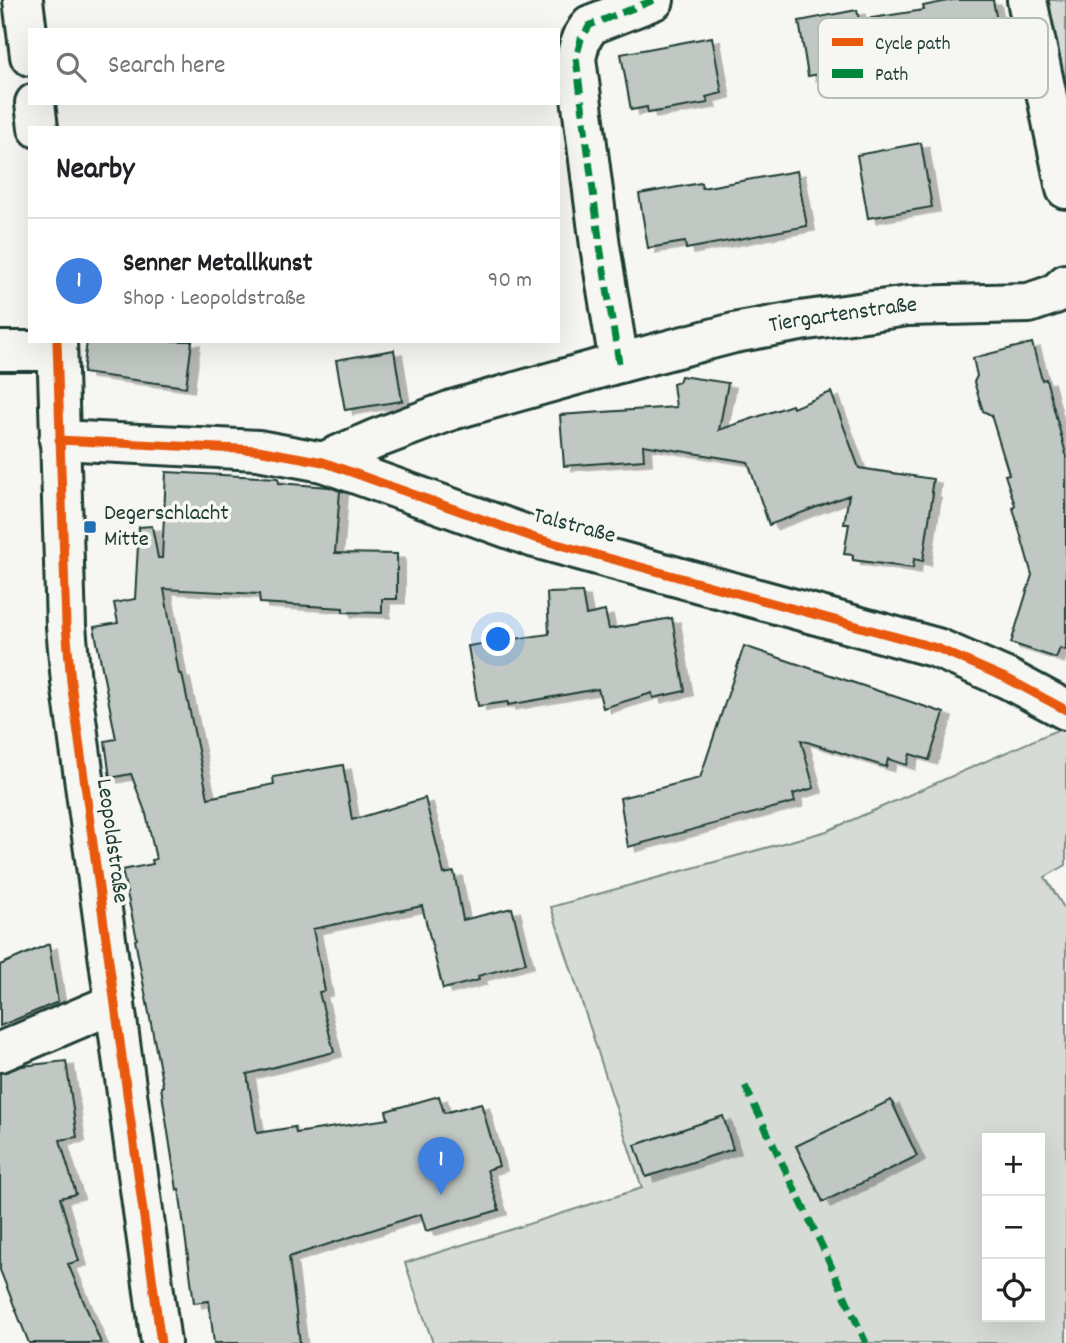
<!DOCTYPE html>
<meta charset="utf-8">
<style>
:root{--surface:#fff;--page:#f6f6f6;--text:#202124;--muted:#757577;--line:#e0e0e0;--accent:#ea580c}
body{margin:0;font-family:Dekko,sans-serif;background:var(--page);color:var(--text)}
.controls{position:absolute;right:21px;bottom:21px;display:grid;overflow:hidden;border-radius:0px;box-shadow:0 7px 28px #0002}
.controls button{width:63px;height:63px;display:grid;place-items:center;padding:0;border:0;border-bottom:2px solid var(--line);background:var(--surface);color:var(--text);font:35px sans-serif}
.you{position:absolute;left:499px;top:640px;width:24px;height:24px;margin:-18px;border:5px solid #fff;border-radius:50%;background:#1a73e8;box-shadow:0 0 0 10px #1a73e833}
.badge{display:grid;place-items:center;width:46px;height:46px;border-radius:50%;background:var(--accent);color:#fff;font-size:23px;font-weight:700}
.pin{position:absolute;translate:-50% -58px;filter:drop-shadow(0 2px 4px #0008)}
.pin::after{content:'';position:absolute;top:37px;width:24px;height:21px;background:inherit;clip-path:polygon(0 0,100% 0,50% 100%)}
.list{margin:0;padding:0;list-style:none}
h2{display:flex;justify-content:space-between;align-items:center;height:91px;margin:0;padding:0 28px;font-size:30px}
h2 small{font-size:23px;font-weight:400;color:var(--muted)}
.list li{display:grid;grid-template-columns:46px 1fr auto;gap:21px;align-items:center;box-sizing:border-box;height:126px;padding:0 28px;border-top:2px solid var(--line)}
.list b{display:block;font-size:26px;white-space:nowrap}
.list p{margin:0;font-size:23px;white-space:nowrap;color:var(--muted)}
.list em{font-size:23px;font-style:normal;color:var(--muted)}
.icon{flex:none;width:38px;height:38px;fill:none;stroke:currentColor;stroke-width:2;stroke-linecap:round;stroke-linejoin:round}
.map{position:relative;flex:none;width:1066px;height:1343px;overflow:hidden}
.search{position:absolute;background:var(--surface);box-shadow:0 7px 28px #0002;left:28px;top:28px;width:532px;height:77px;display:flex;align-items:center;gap:18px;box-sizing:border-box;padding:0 24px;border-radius:0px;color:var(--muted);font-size:26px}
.panel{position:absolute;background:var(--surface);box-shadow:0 7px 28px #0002;left:28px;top:126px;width:532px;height:217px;border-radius:0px}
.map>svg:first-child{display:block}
.green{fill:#d6dbd6;stroke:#7a8c85;stroke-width:2;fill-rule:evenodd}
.building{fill:#c1c8c3;stroke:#1f3d34;stroke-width:2;filter:url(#shadow)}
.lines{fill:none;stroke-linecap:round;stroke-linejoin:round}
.minor-casing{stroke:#1f3d34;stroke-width:44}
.tertiary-casing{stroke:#1f3d34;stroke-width:44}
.minor{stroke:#f6f6f2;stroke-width:38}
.tertiary{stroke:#f6f6f2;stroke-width:38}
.quiet{stroke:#00873e;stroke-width:7;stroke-dasharray:14 7;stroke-linecap:butt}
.cycleway-casing{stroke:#f6f6f2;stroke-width:13}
.cycleway{stroke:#e8590c;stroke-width:9}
.poi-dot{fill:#1f6fb2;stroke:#f6f6f2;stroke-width:2.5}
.labels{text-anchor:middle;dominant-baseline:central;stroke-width:7;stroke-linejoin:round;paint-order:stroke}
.street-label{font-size:23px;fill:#1f3d34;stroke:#f6f6f2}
.poi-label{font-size:23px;fill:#1f3d34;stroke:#f6f6f2;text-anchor:start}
.key{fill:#f6f6f2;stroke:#b6beb9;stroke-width:2}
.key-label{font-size:19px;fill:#1f3d34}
</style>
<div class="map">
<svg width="1066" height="1343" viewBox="0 0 1066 1343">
<defs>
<filter id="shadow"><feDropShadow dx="8" dy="4.5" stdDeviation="0" flood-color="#0004"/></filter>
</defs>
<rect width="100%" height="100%" fill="#f6f6f2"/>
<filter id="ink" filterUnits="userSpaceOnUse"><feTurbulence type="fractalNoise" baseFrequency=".0143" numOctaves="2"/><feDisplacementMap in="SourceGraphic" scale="14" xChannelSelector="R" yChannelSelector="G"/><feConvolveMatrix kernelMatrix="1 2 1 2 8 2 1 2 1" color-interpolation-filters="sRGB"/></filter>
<g filter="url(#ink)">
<path class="green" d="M1045 0H1066V126Z
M1066 726V865L1045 877 1066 911V1343H433L405 1263 642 1188 551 907 827 831ZM987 1138H1040V1317H987Z"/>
<path class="building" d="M953 0H993L1003 54 934 67 931 46 866 59 867 65 808 76 799 21 857 10 859 20 924 10 923 6Z
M712 37 722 93 706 97 708 103 648 113 647 107 631 110 621 54Z
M921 143 932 207 868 218 857 155Z
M797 171 807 226 686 249 685 242 648 248 639 194 701 183 702 188Z
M87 341H192L186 387 83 373Z
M1032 343 1042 380 1046 379 1066 454V650L1060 648 1056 658 1011 643 1032 575 1013 508 1015 505 1005 475 1009 474 991 415 983 411 974 382 977 376 973 358Z
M394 350 402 401 345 410 336 360Z
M681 376 728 383 719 430 792 405 793 408 831 392 859 468 933 479 931 492 933 493 923 561 914 559 913 568 853 560V555L844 554 849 524H844L849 495 769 525 748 462 643 445 644 460 564 466 560 415 676 407 673 384 679 382Z
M166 472 278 478 279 483 329 487 340 491 335 553 397 554V599H382V613L343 612V608L260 603 259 594 164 589 179 674H182L208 798 274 784 273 777 343 765 352 820 425 798 444 874 454 872 463 920 512 908 526 963 478 976 479 980 443 989 422 906 313 929 325 991 319 992 334 1052 247 1074 257 1133 295 1127 296 1133 388 1119 386 1111 439 1096 444 1113 481 1103 499 1166 487 1170 499 1210 426 1231 421 1214 289 1257 300 1343H214L209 1301 194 1303 179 1189 177 1190 161 1087 163 1086 135 940 137 939 122 870 153 864 152 860 156 859 146 814 131 774 110 778 105 741 116 739 94 627 118 623 114 603 135 599 139 527 152 526 158 558H162Z
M582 592 586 615 605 611 609 629 672 618 685 691 653 698 652 693 603 708 598 689 508 705V702L478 706 468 646 549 634 547 593Z
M744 646 944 713 929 760 910 754 907 765 888 759 886 767 801 740 814 788 793 794 795 802 628 847 620 798 700 778Z
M49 944 58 1002 0 1026V965Z
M66 1061 77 1137 60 1140 76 1194 60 1198 79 1261 68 1264 101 1343H29L0 1270V1073L22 1066Z
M891 1100 917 1156 823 1202 796 1146Z
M723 1116 733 1149 646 1177 635 1145Z"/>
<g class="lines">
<g class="minor-casing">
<g id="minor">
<path d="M1027 0 1066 189"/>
<path d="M619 363 600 246 576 58 581 39 590 25 654 0"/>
<path d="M59 440 258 450 323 462 535 538 937 648 1008 679 1066 710"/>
<path id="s1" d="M323 462 378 438 452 410 619 363 734 333 800 321 908 306 1029 303 1055 294 1066 284"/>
<path d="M0 1052 115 1003"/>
</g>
</g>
<g class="tertiary-casing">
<path id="tertiary" d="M23 0 30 56
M35 103 38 128
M57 341 66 626 71 682 161 1343
M0 351H57"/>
</g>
<use href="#minor" class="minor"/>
<use href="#tertiary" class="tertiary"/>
<path class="quiet" d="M619 363 600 246 576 58 581 39 590 25 654 0
M745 1086 823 1248 866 1343"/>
<g class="cycleway-casing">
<path id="cycleway" d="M57 341 66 626 71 682 161 1343
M59 440 258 450 323 462 535 538 937 648 1008 679 1066 710"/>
</g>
<use href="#cycleway" class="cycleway"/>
</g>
</g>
<rect class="poi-dot" x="83" y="520" width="14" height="14" rx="3.5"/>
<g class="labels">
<g class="street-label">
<text stroke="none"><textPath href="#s1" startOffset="542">Tiergartenstraße</textPath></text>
<text transform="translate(574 527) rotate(15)">Talstraße</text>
<text transform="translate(111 841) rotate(82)">Leopoldstraße</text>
</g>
<g class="poi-label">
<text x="104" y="514">Degerschlacht<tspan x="104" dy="26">Mitte</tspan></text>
</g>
</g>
<rect x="818" y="18" width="230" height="80" rx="10" class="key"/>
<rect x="832" y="38" width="31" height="8" fill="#e8590c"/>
<rect x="832" y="69" width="31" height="9" fill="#00873e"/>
<g class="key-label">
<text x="875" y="49">Cycle path</text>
<text x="875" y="80">Path</text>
</g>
</svg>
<div class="controls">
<button>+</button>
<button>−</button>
<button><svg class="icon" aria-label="locate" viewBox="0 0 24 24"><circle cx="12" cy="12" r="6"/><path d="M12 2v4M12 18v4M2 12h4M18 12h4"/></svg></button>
</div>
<div class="you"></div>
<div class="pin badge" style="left:441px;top:1195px;background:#3f7fe0">1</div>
<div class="search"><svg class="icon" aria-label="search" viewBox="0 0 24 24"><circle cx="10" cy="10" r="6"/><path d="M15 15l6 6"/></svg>Search here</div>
<section class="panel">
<h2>Nearby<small></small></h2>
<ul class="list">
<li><span class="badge" style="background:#3f7fe0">1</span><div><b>Senner Metallkunst</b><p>Shop · Leopoldstraße</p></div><em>90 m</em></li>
</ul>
</section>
</div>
